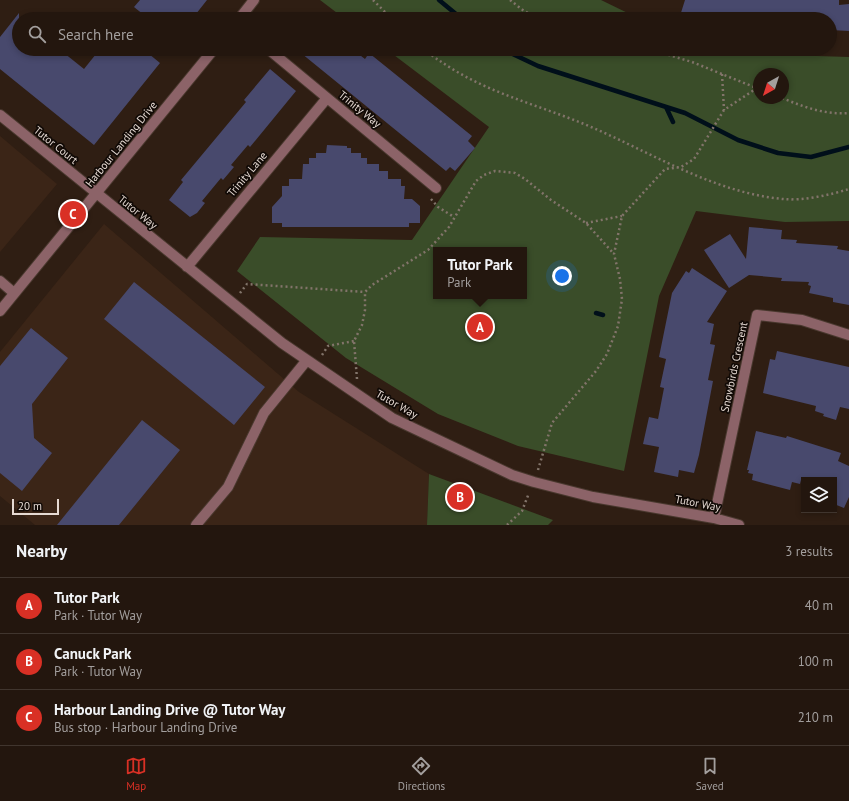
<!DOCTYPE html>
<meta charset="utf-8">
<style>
:root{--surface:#23160e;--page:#2f231c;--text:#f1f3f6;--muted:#a39f9e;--line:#40352e;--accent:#d93025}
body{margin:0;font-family:"PT Sans",sans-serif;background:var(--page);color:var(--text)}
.controls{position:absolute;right:12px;bottom:12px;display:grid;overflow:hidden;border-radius:0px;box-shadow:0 2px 6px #0003}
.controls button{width:36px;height:36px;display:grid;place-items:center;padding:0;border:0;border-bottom:1px solid var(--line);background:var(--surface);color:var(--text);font:20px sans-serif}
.compass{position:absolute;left:753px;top:68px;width:36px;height:36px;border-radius:50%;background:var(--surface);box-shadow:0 2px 6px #0003;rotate:219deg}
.scale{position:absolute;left:12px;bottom:10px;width:47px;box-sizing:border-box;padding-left:4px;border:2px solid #e6dad3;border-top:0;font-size:11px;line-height:14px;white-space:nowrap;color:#e6dad3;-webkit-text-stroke:3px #110a06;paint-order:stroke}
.you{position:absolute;left:562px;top:276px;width:14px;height:14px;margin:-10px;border:3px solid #fff;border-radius:50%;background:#1a73e8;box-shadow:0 0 0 6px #1a73e833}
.badge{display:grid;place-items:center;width:26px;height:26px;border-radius:50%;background:var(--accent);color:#fff;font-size:13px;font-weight:700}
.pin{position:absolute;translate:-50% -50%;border:2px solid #fff;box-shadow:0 1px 4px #0006}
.popup{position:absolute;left:433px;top:247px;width:94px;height:52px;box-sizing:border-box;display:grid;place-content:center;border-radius:0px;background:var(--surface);filter:drop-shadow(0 1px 3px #0005);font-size:13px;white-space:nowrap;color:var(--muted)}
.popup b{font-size:15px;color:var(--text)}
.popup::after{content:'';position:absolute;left:50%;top:100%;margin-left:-8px;border:8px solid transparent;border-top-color:var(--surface)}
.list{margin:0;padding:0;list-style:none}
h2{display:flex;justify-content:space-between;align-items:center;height:52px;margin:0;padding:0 16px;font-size:17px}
h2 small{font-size:13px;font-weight:400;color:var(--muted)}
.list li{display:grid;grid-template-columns:26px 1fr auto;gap:12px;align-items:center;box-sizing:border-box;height:56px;padding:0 16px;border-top:1px solid var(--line)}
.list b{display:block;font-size:15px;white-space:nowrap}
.list p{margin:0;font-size:13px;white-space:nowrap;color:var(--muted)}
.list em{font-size:13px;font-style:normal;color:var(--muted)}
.icon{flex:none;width:22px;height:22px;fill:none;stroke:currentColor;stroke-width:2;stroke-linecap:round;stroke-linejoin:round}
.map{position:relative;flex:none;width:849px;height:525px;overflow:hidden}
.search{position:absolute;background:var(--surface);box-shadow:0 2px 6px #0003;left:12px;right:12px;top:12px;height:44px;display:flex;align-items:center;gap:10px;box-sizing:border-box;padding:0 14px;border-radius:22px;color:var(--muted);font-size:15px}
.sheet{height:220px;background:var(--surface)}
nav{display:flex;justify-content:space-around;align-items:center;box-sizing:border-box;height:56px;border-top:1px solid var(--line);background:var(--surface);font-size:11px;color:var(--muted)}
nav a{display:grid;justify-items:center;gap:2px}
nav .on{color:var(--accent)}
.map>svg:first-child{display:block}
.built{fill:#3b2517}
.green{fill:#3a4d29;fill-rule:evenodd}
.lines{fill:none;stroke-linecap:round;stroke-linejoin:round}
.stream{stroke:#000f1a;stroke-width:4.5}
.building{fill:#48496d}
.minor-casing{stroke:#49382e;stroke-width:12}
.path{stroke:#82746a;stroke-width:2.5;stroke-dasharray:2 3;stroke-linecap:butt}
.minor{stroke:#8c6368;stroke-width:10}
.labels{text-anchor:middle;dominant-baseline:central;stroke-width:3.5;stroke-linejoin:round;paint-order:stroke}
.street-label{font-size:11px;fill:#e6dad3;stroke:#110a06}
</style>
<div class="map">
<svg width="849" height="525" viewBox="0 0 849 525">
<rect width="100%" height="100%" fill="#2f1e13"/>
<path class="built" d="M0 136 57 184 0 252Z
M104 224 299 392 429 474 427 525H35L0 496V352Z"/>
<path class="green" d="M320 0H601L640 19H345Z
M386 49H741L758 54 849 57V221L785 222 696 211 659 296 624 471 518 446 438 414 346 358 237 271 260 237 412 240 489 127ZM759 74H783V98H759ZM436 250H524V296H436Z
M429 474 553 520 548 525H427Z"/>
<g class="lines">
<path class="stream" d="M439 0 462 19
M502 49 538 66 685 113 738 140 778 153 811 157 849 147
M666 107 673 122
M596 313 603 315"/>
</g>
<path class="building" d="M140 0H207L192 19H149L134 7Z
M685 0H839V5L849 4V31L830 30V19H679Z
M19 13V49H59L84 69 100 49H143L160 63 94 145 0 69V37Z
M296 49H352L365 59 369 53 472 136 468 141 475 148 455 171 450 167 446 171Z
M270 69 296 91 250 147 248 145 231 165 234 167 223 180 221 178 202 201 205 203 197 213 190 217 169 200 183 182 181 180 246 102 244 100Z
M327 145 347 146V148H351V153H361V158H367V164H379V171H388V179H401V186H405L404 199H412L420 206V223H409V227H282V223H272V207L282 196V186H289V179H302L303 164H309V158H316V153H326Z
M749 227 782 230 781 239 797 240 796 243 838 246 837 249 849 251V305L833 302V298L809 293 811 286 808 285 809 282 781 281 782 278 749 275 729 288 704 250 730 234 746 259Z
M692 268 727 291 707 322 714 324 710 344 715 345 708 380 713 381 699 455 694 473 679 470 678 477 654 472 659 447 643 444 649 417 658 419 664 388 660 387 666 359 659 357 672 293 686 271 689 273Z
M134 282 265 387 234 425 104 319Z
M31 328 68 358 32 404 34 438 52 453 22 491 0 473V366Z
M777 351 849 367V409L840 407 836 420 823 416 824 414 815 411 816 406 763 393 770 359 775 360Z
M142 420 180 450 119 525H57Z
M756 431 786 438 787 436 841 453 838 461 849 466V497L844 508 834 504V480H801L800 484 792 482 790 490 752 480 753 474 748 473 749 470H747Z"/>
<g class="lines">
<g class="minor-casing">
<path id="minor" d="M239 19 254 0
M268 49 436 188
M0 115 282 343 392 418 512 475 534 482 593 497 714 518 739 525
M187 267 327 98
M0 281 14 293
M0 311 214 49
M714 518 757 315 802 320 849 335
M196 525 228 487 264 413 307 360"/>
</g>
<path class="path" d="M373 0 392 19
M510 0 524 11 541 19
M424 49C433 57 443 63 454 70 497 96 545 107 591 127 652 153 715 193 783 199 803 201 830 195 849 189
M649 49 692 62 759 89
M722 74 724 110
M782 98C804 107 825 115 849 113
M431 199 438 207 454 217
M586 223 622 216
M240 293 247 284 365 292
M322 355 328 346 354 341
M357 379 354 341 362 325 365 310V292L372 285 428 250 449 227 476 181 484 175 495 171 515 173 525 179 551 200 586 223 614 254
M538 470 552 423 596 371 607 354 618 326 622 299 620 279 614 254 622 216 665 169 681 167 694 159 724 110 757 88
M507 525 522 511 529 493"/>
<use href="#minor" class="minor"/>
</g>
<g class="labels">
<g class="street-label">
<text transform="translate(360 109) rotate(39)">Trinity Way</text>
<text transform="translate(121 144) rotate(-51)">Harbour Landing Drive</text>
<text transform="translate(56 145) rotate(39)">Tutor Court</text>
<text transform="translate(247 174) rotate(-50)">Trinity Lane</text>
<text transform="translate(138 212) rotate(39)">Tutor Way</text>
<text transform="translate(734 367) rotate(-78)">Snowbirds Crescent</text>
<text transform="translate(397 404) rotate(30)">Tutor Way</text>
<text transform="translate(698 503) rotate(11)">Tutor Way</text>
</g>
</g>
</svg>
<div class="controls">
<button><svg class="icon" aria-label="layers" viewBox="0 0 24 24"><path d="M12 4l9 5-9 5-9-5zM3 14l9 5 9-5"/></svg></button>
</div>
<svg class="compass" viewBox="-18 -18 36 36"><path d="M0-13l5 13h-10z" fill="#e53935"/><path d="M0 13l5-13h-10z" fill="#a39f9e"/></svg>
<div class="scale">20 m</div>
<div class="you"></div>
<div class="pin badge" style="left:480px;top:327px">A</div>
<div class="popup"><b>Tutor Park</b>Park</div>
<div class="pin badge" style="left:460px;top:497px">B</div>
<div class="pin badge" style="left:73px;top:214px">C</div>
<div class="search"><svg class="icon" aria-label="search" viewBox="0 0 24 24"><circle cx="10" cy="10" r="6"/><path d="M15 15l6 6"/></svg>Search here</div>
</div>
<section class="sheet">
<h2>Nearby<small>3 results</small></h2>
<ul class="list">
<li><span class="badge">A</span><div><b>Tutor Park</b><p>Park · Tutor Way</p></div><em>40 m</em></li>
<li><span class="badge">B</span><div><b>Canuck Park</b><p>Park · Tutor Way</p></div><em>100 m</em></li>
<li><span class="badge">C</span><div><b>Harbour Landing Drive @ Tutor Way</b><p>Bus stop · Harbour Landing Drive</p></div><em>210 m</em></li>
</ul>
</section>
<nav>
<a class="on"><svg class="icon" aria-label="map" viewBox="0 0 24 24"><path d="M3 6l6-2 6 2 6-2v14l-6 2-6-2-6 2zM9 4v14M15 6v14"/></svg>Map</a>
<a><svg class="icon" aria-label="directions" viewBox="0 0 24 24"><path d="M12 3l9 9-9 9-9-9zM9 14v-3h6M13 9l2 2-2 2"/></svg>Directions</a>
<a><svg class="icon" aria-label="saved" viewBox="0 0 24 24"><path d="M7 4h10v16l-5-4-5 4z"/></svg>Saved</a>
</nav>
